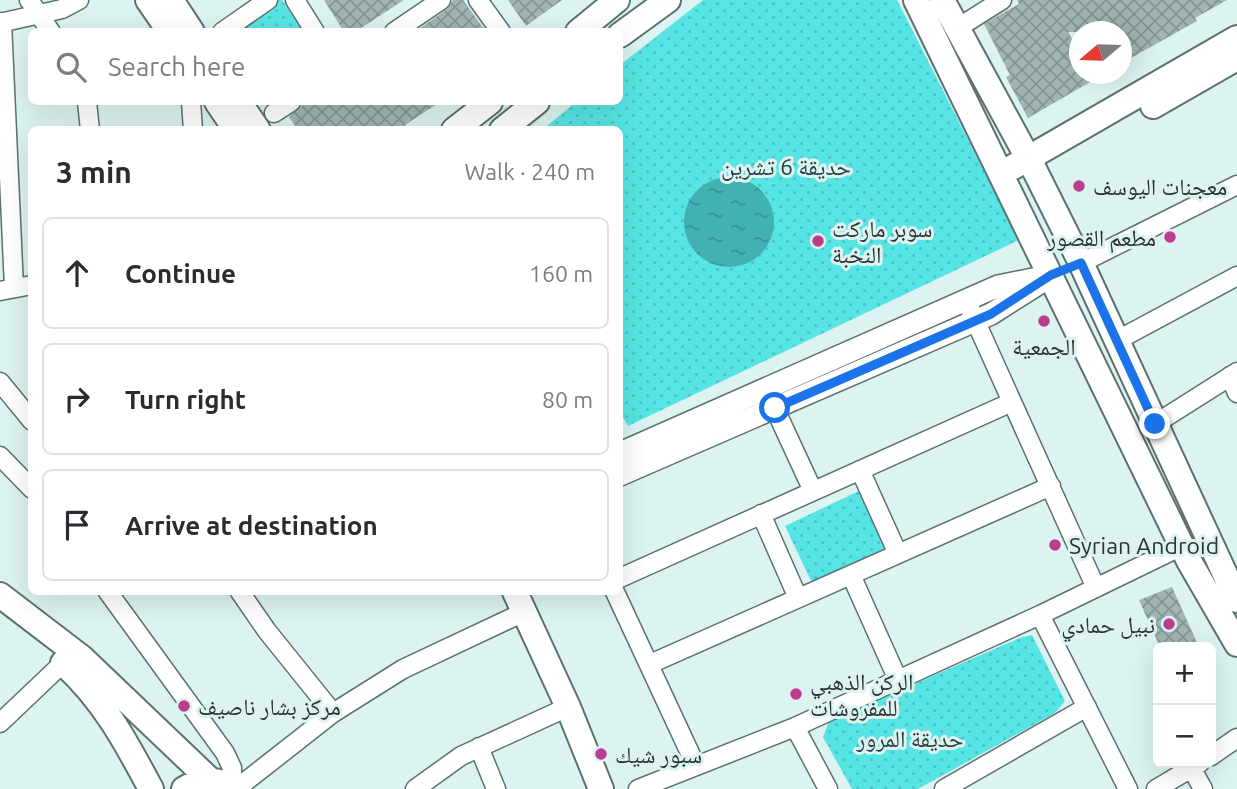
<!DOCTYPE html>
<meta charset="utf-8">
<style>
:root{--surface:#fff;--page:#f7f7f7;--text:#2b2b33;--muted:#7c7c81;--line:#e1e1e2}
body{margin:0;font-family:Ubuntu,"Noto Naskh Arabic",sans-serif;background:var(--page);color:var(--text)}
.controls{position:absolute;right:21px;bottom:21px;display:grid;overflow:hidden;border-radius:10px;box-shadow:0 7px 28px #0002}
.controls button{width:63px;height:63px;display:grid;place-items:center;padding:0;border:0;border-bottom:2px solid var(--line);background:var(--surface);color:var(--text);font:35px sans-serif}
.compass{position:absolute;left:1069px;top:21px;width:63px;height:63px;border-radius:50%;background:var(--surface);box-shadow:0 7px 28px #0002;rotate:251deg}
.stop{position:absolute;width:21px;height:21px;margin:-16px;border:5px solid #1a73e8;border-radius:50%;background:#fff}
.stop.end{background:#1a73e8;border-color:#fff;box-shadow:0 2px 7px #0008}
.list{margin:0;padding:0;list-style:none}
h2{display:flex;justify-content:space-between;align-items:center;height:91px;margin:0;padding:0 28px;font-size:30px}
h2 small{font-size:23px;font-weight:400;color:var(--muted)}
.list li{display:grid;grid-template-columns:46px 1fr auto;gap:21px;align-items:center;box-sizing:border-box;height:112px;margin:0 14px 14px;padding:0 14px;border:2px solid var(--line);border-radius:10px}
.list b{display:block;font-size:26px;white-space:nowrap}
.list em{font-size:23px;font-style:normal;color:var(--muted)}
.icon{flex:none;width:38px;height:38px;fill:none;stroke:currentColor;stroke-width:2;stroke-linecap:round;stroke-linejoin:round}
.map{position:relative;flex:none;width:1237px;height:789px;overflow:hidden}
.search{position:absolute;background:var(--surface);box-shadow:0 7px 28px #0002;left:28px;top:28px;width:595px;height:77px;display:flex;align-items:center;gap:18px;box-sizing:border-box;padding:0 24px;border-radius:10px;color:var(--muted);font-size:26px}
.panel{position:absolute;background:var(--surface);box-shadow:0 7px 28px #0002;left:28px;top:126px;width:595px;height:469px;border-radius:10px}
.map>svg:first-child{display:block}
.green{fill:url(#green-dots)}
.water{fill:url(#water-ripples)}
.building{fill:url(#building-cross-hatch)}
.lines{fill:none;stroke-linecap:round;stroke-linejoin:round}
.minor-casing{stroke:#5c7170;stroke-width:21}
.tertiary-casing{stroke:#5c7170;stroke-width:24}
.secondary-casing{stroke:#5c7170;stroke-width:28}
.minor{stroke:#fff;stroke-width:18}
.tertiary{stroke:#fff;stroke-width:21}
.secondary{stroke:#fff;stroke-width:24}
.route{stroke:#1a73e8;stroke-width:9}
.poi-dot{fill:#ba3e8f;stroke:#dcf3f2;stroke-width:2.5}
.labels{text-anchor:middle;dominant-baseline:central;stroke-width:6;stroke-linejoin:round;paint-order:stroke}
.park-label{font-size:23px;fill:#263f3f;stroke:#dcf3f2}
.poi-label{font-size:23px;fill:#2b3333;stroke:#dcf3f2;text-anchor:start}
</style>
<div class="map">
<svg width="1237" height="789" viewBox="0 0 1237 789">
<defs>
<pattern id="green-dots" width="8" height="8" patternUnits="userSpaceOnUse" patternTransform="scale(1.75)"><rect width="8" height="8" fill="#56e5e4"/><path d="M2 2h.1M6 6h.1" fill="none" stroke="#4bc5c4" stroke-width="1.8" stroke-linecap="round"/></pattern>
<pattern id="water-ripples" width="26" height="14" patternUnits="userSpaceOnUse" patternTransform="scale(1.75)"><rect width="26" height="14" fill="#41b2b1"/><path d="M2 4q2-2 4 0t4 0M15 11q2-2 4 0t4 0" fill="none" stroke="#379191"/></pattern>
<pattern id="building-cross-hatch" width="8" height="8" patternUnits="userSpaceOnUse" patternTransform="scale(1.75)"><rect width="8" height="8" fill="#a0b6b5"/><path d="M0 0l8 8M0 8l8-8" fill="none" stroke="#839594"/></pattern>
</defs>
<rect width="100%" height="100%" fill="#dcf3f2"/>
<path class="green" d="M278 0H282L304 31 233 32Z
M703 0H897L1019 240 628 426 620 412V130H542L576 102H620V65Z
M859 491 888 552 814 587 785 526Z
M1032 635 1065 701 1055 713 918 789H852L823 737 829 721 1022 637Z"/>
<path class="water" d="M684 222a45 45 0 1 1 90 0a45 45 0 1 1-90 0Z"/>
<path class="building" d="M324 0H404L355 32H344Z
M463 0 486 32H415L447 9 453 0Z
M508 0H562L526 26Z
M1017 0H1227L1195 18 1197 21 1122 63V32H1068L1080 52V74H1104L1028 118 1006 77 1010 75 984 24 1019 4Z
M306 102H440L405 125 408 130H298L289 117Z
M1172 587 1199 647H1160L1139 600Z"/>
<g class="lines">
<g class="minor-casing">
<path id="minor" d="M29 0 51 32
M295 0 315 32
M478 0 501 32
M2 22 14 288
M0 23 62 9 79 0
M956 29 1002 0
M222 32 268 0
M394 32 441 0
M87 102 90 130
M191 102 193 130
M274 113 291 102
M1081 263 1237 185
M0 291 32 285
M966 300 1096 588
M1116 341 1237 276
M1230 376 1237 393
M0 382 32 421
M769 396 813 491
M1155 424 1237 372
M0 456 32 489
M860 470 898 554
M761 514 798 598
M851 575 898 680
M620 578 1012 402
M108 592 225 753 232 768V786
M240 592 267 631 333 713
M615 592 696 766
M1040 615 1128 789
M650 664 1051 486
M0 723 63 663
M795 727 828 789
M479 747 496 789
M1211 756 1237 738
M1192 769 1203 789
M236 789 333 713 403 669 524 612
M415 789 461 756 568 707
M638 789 795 727 1040 615 1182 546
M944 789 1087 707
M1156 789 1200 763"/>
</g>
<g class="tertiary-casing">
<path id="tertiary" d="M620 453 998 286 1038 278
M620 475 991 314 1051 276"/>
</g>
<g class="secondary-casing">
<path id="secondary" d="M148 0 170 32
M171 0 192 32
M916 0 1189 561 1237 644
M942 0 1035 171 1081 263 1237 600
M578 32 617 0
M620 35 668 0
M217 102 236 130
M239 102 258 130
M1153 106 1237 58
M454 130 490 102
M502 130 537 102
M1013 167 1237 38
M515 592 568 707 601 789
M0 595 81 657 210 780
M63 663C103 699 126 742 151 789
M184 789C201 778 219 778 236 789"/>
</g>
<use href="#minor" class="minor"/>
<use href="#tertiary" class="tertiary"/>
<use href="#secondary" class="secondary"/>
</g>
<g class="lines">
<path class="route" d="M775 408 991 314 1051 275 1081 263 1155 424"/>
</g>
<g class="poi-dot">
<circle cx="1079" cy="186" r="7"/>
<circle cx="1170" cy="237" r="7"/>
<circle cx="818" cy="241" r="7"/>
<circle cx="1044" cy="321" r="7"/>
<circle cx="1055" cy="545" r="7"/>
<circle cx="1169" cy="624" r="7"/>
<circle cx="796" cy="694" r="7"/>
<circle cx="184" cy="706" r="7"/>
<circle cx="601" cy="754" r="7"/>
</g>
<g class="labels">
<g class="park-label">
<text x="786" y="166">حديقة 6 تشرين</text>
<text x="910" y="738">حديقة المرور</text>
</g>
<g class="poi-label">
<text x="1093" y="186">معجنات اليوسف</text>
<text x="832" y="228">سوبر ماركت<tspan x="832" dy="26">النخبة</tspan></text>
<text x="1156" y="237" text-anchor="end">مطعم القصور</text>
<text x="1044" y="346" text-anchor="middle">الجمعية</text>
<text x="1069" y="545">Syrian Android</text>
<text x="1155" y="624" text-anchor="end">نبيل حمادي</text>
<text x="810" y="681">الركن الذهبي<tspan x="810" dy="26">للمفروشات</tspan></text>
<text x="198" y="706">مركز بشار ناصيف</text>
<text x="615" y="754">سبور شيك</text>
</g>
</g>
</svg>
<div class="controls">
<button>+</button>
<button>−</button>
</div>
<svg class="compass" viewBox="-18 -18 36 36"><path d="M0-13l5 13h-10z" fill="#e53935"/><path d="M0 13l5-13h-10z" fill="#7c7c81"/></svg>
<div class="stop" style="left:775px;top:408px"></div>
<div class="stop end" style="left:1155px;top:424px"></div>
<div class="search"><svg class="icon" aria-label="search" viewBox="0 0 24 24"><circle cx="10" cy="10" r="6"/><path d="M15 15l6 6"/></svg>Search here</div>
<section class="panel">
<h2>3 min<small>Walk · 240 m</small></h2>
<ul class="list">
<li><svg class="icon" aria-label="ahead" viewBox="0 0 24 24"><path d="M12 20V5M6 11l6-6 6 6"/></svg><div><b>Continue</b></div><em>160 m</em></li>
<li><svg class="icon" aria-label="right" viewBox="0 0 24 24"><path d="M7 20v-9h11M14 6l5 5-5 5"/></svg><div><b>Turn right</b></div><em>80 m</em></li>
<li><svg class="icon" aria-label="arrive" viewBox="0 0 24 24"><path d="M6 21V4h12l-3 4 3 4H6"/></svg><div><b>Arrive at destination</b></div></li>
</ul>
</section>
</div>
